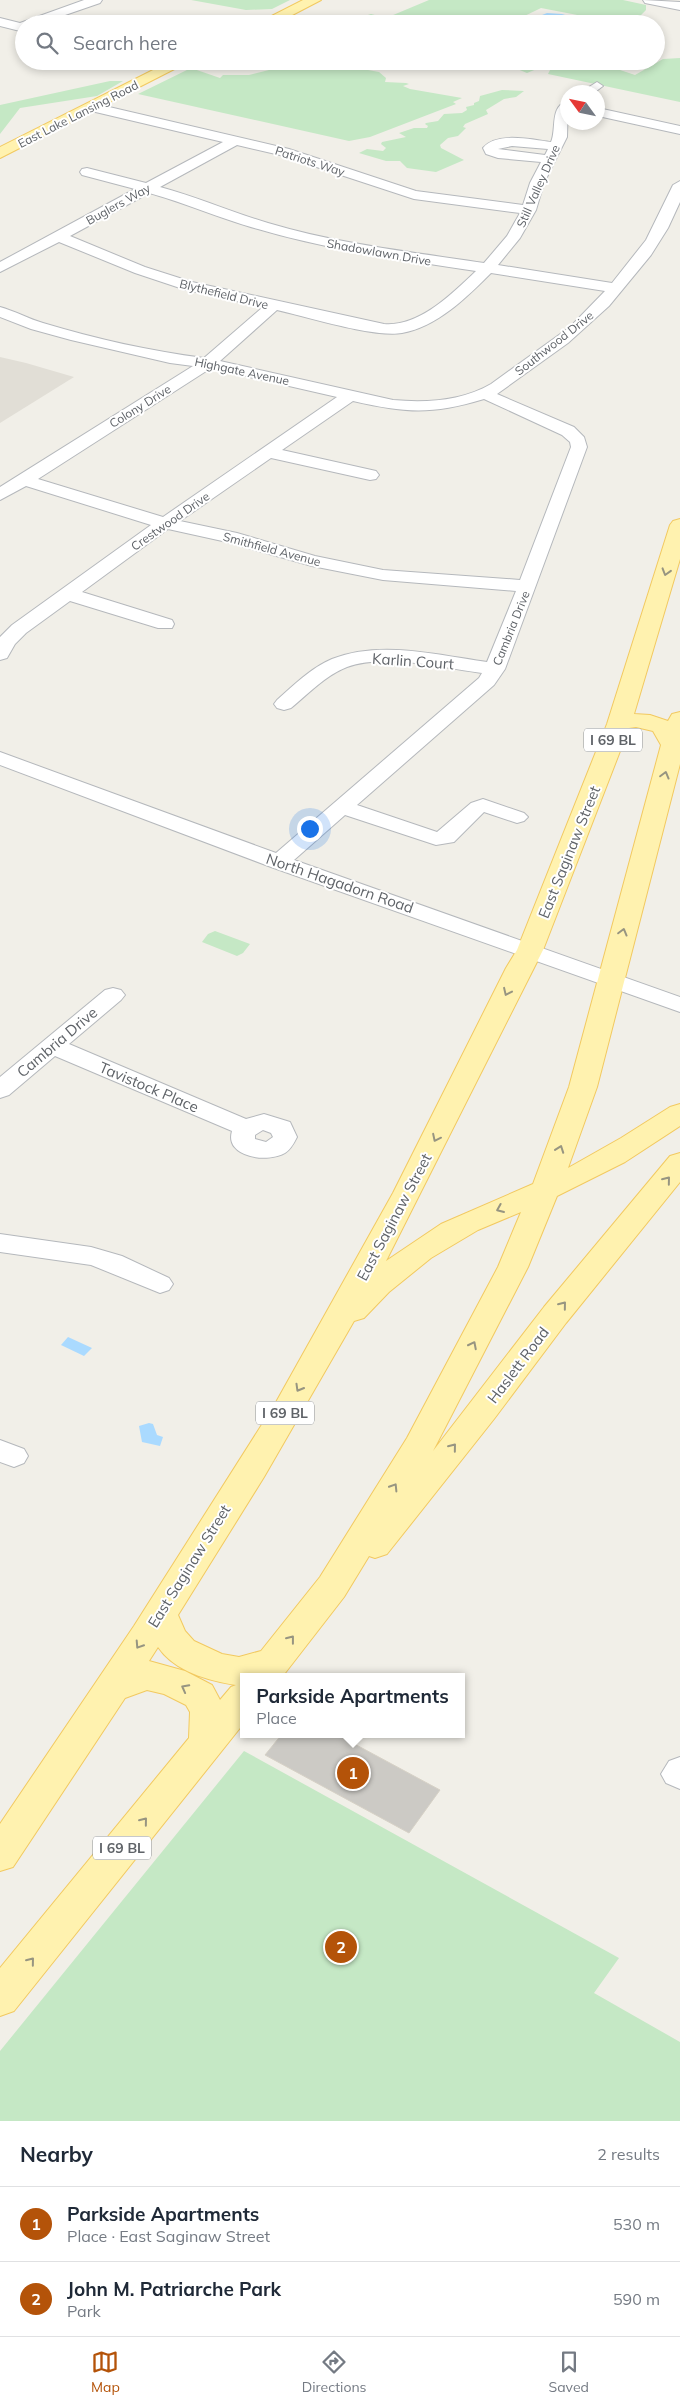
<!DOCTYPE html>
<meta charset="utf-8">
<style>
:root{--surface:#fff;--page:#f6f6f7;--text:#1f2937;--muted:#747a83;--line:#e0e1e3;--accent:#b45309}
body{margin:0;font-family:Mulish,sans-serif;background:var(--page);color:var(--text)}
.compass{position:absolute;left:560px;top:85px;width:45px;height:45px;border-radius:50%;background:var(--surface);box-shadow:0 2px 8px #0003;rotate:303deg}
.you{position:absolute;left:309px;top:828px;width:18px;height:18px;margin:-12px;border:4px solid #fff;border-radius:50%;background:#1a73e8;box-shadow:0 0 0 8px #1a73e833}
.badge{display:grid;place-items:center;width:32px;height:32px;border-radius:50%;background:var(--accent);color:#fff;font-size:16px;font-weight:700}
.pin{position:absolute;translate:-50% -50%;border:2px solid #fff;box-shadow:0 1px 5px #0006}
.popup{position:absolute;left:240px;top:1673px;width:225px;height:65px;box-sizing:border-box;display:grid;place-content:center;border-radius:0px;background:var(--surface);filter:drop-shadow(0 1px 4px #0005);font-size:16px;white-space:nowrap;color:var(--muted)}
.popup b{font-size:19px;color:var(--text)}
.popup::after{content:'';position:absolute;left:50%;top:100%;margin-left:-10px;border:10px solid transparent;border-top-color:var(--surface)}
.list{margin:0;padding:0;list-style:none}
h2{display:flex;justify-content:space-between;align-items:center;height:65px;margin:0;padding:0 20px;font-size:21px}
h2 small{font-size:16px;font-weight:400;color:var(--muted)}
.list li{display:grid;grid-template-columns:32px 1fr auto;gap:15px;align-items:center;box-sizing:border-box;height:75px;padding:0 20px;border-top:1px solid var(--line)}
.list b{display:block;font-size:19px;white-space:nowrap}
.list p{margin:0;font-size:16px;white-space:nowrap;color:var(--muted)}
.list em{font-size:16px;font-style:normal;color:var(--muted)}
.icon{flex:none;width:28px;height:28px;fill:none;stroke:currentColor;stroke-width:2;stroke-linecap:round;stroke-linejoin:round}
.map{position:relative;flex:none;width:680px;height:2121px;overflow:hidden}
.search{position:absolute;background:var(--surface);box-shadow:0 2px 8px #0003;left:15px;right:15px;top:15px;height:55px;display:flex;align-items:center;gap:12px;box-sizing:border-box;padding:0 18px;border-radius:28px;color:var(--muted);font-size:19px}
.sheet{height:215px;background:var(--surface)}
nav{display:flex;justify-content:space-around;align-items:center;box-sizing:border-box;height:70px;border-top:1px solid var(--line);background:var(--surface);font-size:14px;color:var(--muted)}
nav a{display:grid;justify-items:center;gap:2px}
nav .on{color:var(--accent)}
.map>svg:first-child{display:block}
.education{fill:#e1ded6}
.green{fill:#c5e8c5}
.water{fill:#aadaff}
.building{fill:#cccac5;stroke:#d6d1c6}
.lines{fill:none;stroke-linecap:round;stroke-linejoin:round}
.minor-casing{stroke:#b5b8bc;stroke-width:2}
.major-casing{stroke:#f2c960;stroke-width:2}
.minor{fill:#fff;fill-rule:evenodd}
.major{fill:#fff2af;fill-rule:evenodd}
.oneway{stroke:#979581}
.labels{text-anchor:middle;dominant-baseline:central;stroke-width:4;stroke-linejoin:round;paint-order:stroke}
.far-street-label{font-size:12px;fill:#5f6368;stroke:#fff}
.shield{fill:#fff;stroke:#8f9295;stroke-width:1}
.shield-label{font-size:14px;font-weight:bold;fill:#5f6368}
.street-label{font-size:15px;fill:#5f6368;stroke:#fff}
</style>
<div class="map">
<svg width="680" height="2121" viewBox="0 0 680 2121">
<rect width="100%" height="100%" fill="#f1efe8"/>
<path class="education" d="M0 357 26 363 74 377 0 423Z"/>
<path class="green" d="M191 0H290L272 9 246 10Z
M429 0H623L646 5V10L634 22 635 24H593L598 19 541 8 508 24H359L352 20 371 14 386 18Z
M680 58V102L548 74 550 70 567 64 591 62 613 63 620 70 635 75 663 59Z
M266 61H319L379 72 386 78 385 82 406 83 409 84 403 86 410 89 462 98 453 102 456 104 370 137 349 141 138 94 191 68 220 78 223 75H249L273 69Z
M493 61H556L527 73 505 64Z
M110 81H123L97 96 20 108 0 134V105Z
M502 90 524 91 516 97 504 99 486 110 488 114 465 124 463 127 466 128 458 136 448 138 440 145 441 148 464 160 436 172 407 168 400 161H386L359 153 367 149 383 151 386 148 381 144 382 142 406 137 399 133 414 128H427L428 126 425 124 426 123 438 121 444 114 462 113 467 110 466 107 474 105V103L479 101 480 96Z
M215 931 250 944 243 953 237 956 202 942 208 934Z
M244 1751 619 1958 594 1993 680 2042V2121H0V2051Z"/>
<path class="water" d="M547 13 562 14 590 23 520 24Z
M68 1337 92 1348 84 1356 61 1345Z
M149 1423 153 1424 157 1435 163 1437 160 1446 142 1442 139 1426Z"/>
<path class="building" d="M282 1734H336L440 1790 409 1833 265 1755Z"/>
<g class="lines">
<g class="minor-casing">
<path id="minor" d="M84 0H102L100 3 39 24H24V32L0 26V18L20 23Z
M643 0 680 2V10L645 3Z
M597 82 603 86 595 92H581Z
M568 101 567 137 544 183 536 210 520 238 498 265 612 283 646 240 673 185 680 181V202L668 228 651 255 609 306 568 343 497 394 574 427 584 437 587 447 505 669 494 685 357 805 437 832 471 803 483 799 524 813 528 817 524 821 517 823 484 812 454 842 436 845 345 815 294 860 680 997V1012L271 867 0 765V752L276 853 479 678 482 673C443 668 385 653 347 667 326 675 308 694 291 708L284 710 277 708 274 704 277 700C294 685 311 668 332 659 380 640 438 655 487 662L516 591 383 580 312 566 227 542 168 529 82 592 172 620 174 624 172 628H158L70 601 26 633 15 644 7 658 0 660V637L12 625 151 525 26 486 0 500V487L193 366 170 363 71 340 31 329 0 317V307C15 311 29 319 43 323 96 339 150 351 204 358L263 307 183 289 135 273 59 242 0 272V262L135 189 82 175 80 172 82 169 87 168 146 183 223 142 87 110 85 107 87 104 92 103 289 149 416 191 523 205 530 183 541 162 498 158 486 154 483 148C497 131 533 140 551 142 557 129 549 106 568 101ZM237 145 280 155 414 199 520 213 507 236 484 263C411 252 338 244 268 223 231 212 197 197 160 187ZM512 146 548 149 545 155 498 149ZM149 193C186 203 221 219 258 229 329 250 403 260 476 271 452 294 419 327 384 324L192 282 145 267 70 236ZM491 273 605 291 570 327 491 384C462 401 426 403 393 400L220 361 277 310C307 317 375 338 402 333 437 327 467 297 491 273ZM211 368 337 397 163 517 38 479ZM484 399 562 435 570 442 571 447 520 580 383 570 315 556 237 533 180 521 271 458 370 480 376 479 379 475 376 471 282 450 353 401C406 413 431 415 484 399Z
M598 108 680 126V134L598 116Z
M113 988 121 990 125 995 121 1000 69 1044 246 1119 264 1114 290 1122 297 1137C294 1143 291 1149 285 1153 269 1163 224 1158 232 1131L55 1056 9 1095 0 1098V1077L105 990ZM263 1130 271 1133 273 1137 266 1142 255 1139V1135Z
M0 1234 91 1247 122 1256 169 1278 173 1284 169 1290 160 1293 91 1265 0 1252Z
M0 1440 24 1449 28 1456 24 1463 14 1467 0 1462Z
M680 1757V1789L666 1783 661 1774 669 1761Z"/>
</g>
<g class="major-casing">
<path id="major" d="M303 0H321L275 24H256Z
M171 61H190L0 158V147Z
M680 519V559L634 714 650 715 668 721 672 714 680 712V764L597 1087 568 1168 621 1138 670 1107 680 1104V1126L625 1162 557 1196 528 1267 433 1451 544 1307 670 1156 680 1153V1182L566 1323 494 1419 387 1554 375 1558 369 1556 344 1597 282 1677H244V1723L14 2011 0 2016V1968L189 1738 190 1712 186 1705 164 1694 147 1690 125 1698 13 1867 0 1871V1824L134 1626 275 1404 393 1193 506 968 517 950 607 724 670 525 673 521ZM636 727 653 731 661 745 569 1087 533 1184 441 1224 386 1261 543 950 629 728ZM521 1212 498 1267 407 1438 320 1577 261 1651 239 1657 222 1654 194 1641 185 1631 178 1615 264 1477 354 1321 364 1318 389 1292 431 1258 478 1230ZM158 1647C174 1671 209 1681 236 1685L231 1687 220 1700 212 1685 185 1671 149 1661Z"/>
</g>
<use href="#minor" class="minor"/>
<use href="#major" class="major"/>
</g>
<defs><path id="oneway-chevron" d="M-2-3.5L2.5 0L-2 3.5" fill="none" stroke-width="1.6" stroke-linecap="round" stroke-linejoin="round" transform="scale(1.25)"/></defs>
<g class="oneway">
<use href="#oneway-chevron" transform="translate(666 572) rotate(107)"/>
<use href="#oneway-chevron" transform="translate(665 775) rotate(-75)"/>
<use href="#oneway-chevron" transform="translate(623 932) rotate(-75)"/>
<use href="#oneway-chevron" transform="translate(507 992) rotate(115)"/>
<use href="#oneway-chevron" transform="translate(436 1138) rotate(116)"/>
<use href="#oneway-chevron" transform="translate(560 1149) rotate(-70)"/>
<use href="#oneway-chevron" transform="translate(667 1180) rotate(-51)"/>
<use href="#oneway-chevron" transform="translate(500 1209) rotate(157)"/>
<use href="#oneway-chevron" transform="translate(563 1305) rotate(-51)"/>
<use href="#oneway-chevron" transform="translate(473 1345) rotate(-63)"/>
<use href="#oneway-chevron" transform="translate(299 1388) rotate(120)"/>
<use href="#oneway-chevron" transform="translate(453 1447) rotate(-51)"/>
<use href="#oneway-chevron" transform="translate(394 1487) rotate(-58)"/>
<use href="#oneway-chevron" transform="translate(291 1639) rotate(-52)"/>
<use href="#oneway-chevron" transform="translate(139 1645) rotate(123)"/>
<use href="#oneway-chevron" transform="translate(185 1688) rotate(-152)"/>
<use href="#oneway-chevron" transform="translate(144 1821) rotate(-51)"/>
<use href="#oneway-chevron" transform="translate(31 1961) rotate(-51)"/>
</g>
<g class="labels">
<g class="far-street-label">
<text transform="translate(78 114) rotate(-27)">East Lake Lansing Road</text>
<text transform="translate(310 161) rotate(18)">Patriots Way</text>
<text transform="translate(538 186) rotate(-66)">Still Valley Drive</text>
<text transform="translate(118 204) rotate(-29)">Buglers Way</text>
<text transform="translate(379 252) rotate(10)">Shadowlawn Drive</text>
<text transform="translate(224 294) rotate(14)">Blythefield Drive</text>
<text transform="translate(554 343) rotate(-38)">Southwood Drive</text>
<text transform="translate(242 371) rotate(12)">Highgate Avenue</text>
<text transform="translate(140 406) rotate(-32)">Colony Drive</text>
<text transform="translate(170 521) rotate(-35)">Crestwood Drive</text>
<text transform="translate(272 549) rotate(15)">Smithfield Avenue</text>
<text transform="translate(511 628) rotate(-68)">Cambria Drive</text>
</g>
<g class="shield">
<rect x="584" y="728.5" width="58" height="23" rx="4"/>
<rect x="256" y="1401.5" width="58" height="23" rx="4"/>
<rect x="93" y="1836.5" width="58" height="23" rx="4"/>
</g>
<g class="shield-label">
<text x="613" y="740">I 69 BL</text>
<text x="285" y="1413">I 69 BL</text>
<text x="122" y="1848">I 69 BL</text>
</g>
<g class="street-label">
<text transform="translate(413 661) rotate(4)">Karlin Court</text>
<text transform="translate(569 852) rotate(-68)">East Saginaw Street</text>
<text transform="translate(340 883) rotate(19)">North Hagadorn Road</text>
<text transform="translate(57 1042) rotate(-40)">Cambria Drive</text>
<text transform="translate(149 1087) rotate(23)">Tavistock Place</text>
<text transform="translate(394 1217) rotate(-62)">East Saginaw Street</text>
<text transform="translate(518 1365) rotate(-53)">Haslett Road</text>
<text transform="translate(189 1566) rotate(-58)">East Saginaw Street</text>
</g>
</g>
</svg>
<svg class="compass" viewBox="-18 -18 36 36"><path d="M0-13l5 13h-10z" fill="#e53935"/><path d="M0 13l5-13h-10z" fill="#747a83"/></svg>
<div class="you"></div>
<div class="pin badge" style="left:353px;top:1773px">1</div>
<div class="popup"><b>Parkside Apartments</b>Place</div>
<div class="pin badge" style="left:341px;top:1947px">2</div>
<div class="search"><svg class="icon" aria-label="search" viewBox="0 0 24 24"><circle cx="10" cy="10" r="6"/><path d="M15 15l6 6"/></svg>Search here</div>
</div>
<section class="sheet">
<h2>Nearby<small>2 results</small></h2>
<ul class="list">
<li><span class="badge">1</span><div><b>Parkside Apartments</b><p>Place · East Saginaw Street</p></div><em>530 m</em></li>
<li><span class="badge">2</span><div><b>John M. Patriarche Park</b><p>Park</p></div><em>590 m</em></li>
</ul>
</section>
<nav>
<a class="on"><svg class="icon" aria-label="map" viewBox="0 0 24 24"><path d="M3 6l6-2 6 2 6-2v14l-6 2-6-2-6 2zM9 4v14M15 6v14"/></svg>Map</a>
<a><svg class="icon" aria-label="directions" viewBox="0 0 24 24"><path d="M12 3l9 9-9 9-9-9zM9 14v-3h6M13 9l2 2-2 2"/></svg>Directions</a>
<a><svg class="icon" aria-label="saved" viewBox="0 0 24 24"><path d="M7 4h10v16l-5-4-5 4z"/></svg>Saved</a>
</nav>
